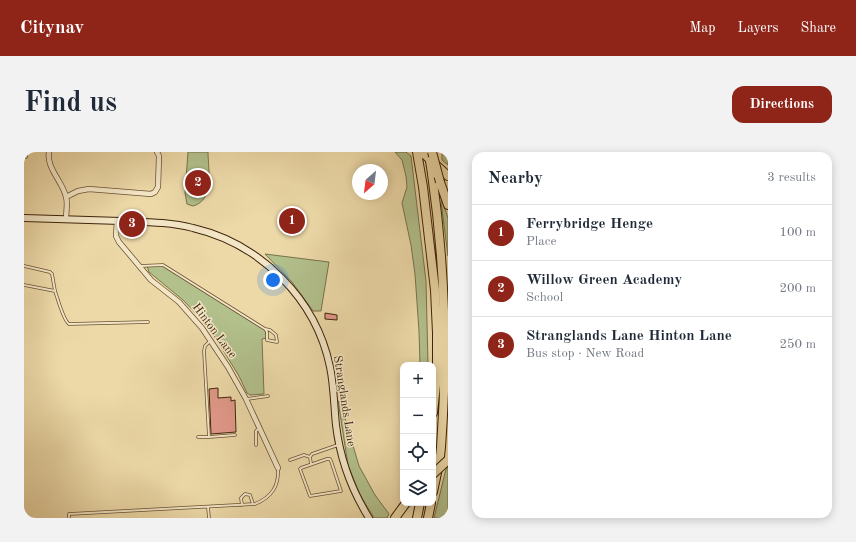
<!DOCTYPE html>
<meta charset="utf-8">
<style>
:root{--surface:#fff;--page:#f2f2f3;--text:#1f2937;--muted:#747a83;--line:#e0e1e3;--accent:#8f2418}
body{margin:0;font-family:"Old Standard TT",serif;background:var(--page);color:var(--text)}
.controls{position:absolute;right:12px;bottom:12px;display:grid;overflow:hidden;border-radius:8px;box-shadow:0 2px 10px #0003}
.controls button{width:36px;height:36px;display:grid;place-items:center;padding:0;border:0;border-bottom:1px solid var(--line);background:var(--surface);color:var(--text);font:20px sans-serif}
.compass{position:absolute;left:328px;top:12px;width:36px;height:36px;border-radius:50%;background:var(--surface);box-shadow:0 2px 10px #0003;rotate:208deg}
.you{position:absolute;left:249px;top:128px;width:14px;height:14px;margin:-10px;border:3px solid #fff;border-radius:50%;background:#1a73e8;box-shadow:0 0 0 6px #1a73e833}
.badge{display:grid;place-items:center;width:26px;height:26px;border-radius:50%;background:var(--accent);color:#fff;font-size:13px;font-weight:700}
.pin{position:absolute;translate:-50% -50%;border:2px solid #fff;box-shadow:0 1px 4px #0006}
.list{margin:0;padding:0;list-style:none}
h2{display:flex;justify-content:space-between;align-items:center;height:52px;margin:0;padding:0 16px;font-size:17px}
h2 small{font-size:13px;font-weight:400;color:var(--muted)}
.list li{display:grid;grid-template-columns:26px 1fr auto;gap:12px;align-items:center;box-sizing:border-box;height:56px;padding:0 16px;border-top:1px solid var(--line)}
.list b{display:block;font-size:15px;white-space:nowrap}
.list p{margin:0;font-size:13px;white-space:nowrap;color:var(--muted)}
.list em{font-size:13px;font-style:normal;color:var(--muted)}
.icon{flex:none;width:22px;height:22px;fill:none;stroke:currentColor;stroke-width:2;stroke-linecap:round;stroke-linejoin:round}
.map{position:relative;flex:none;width:424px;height:366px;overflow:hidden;border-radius:12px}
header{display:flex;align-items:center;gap:24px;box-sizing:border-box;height:56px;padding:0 20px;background:var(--accent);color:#fff}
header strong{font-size:19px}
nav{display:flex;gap:22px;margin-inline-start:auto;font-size:14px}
.intro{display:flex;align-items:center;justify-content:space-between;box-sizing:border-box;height:96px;padding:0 24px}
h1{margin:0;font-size:28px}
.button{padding:10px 18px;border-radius:12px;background:var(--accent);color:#fff;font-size:14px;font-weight:700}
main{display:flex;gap:24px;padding:0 24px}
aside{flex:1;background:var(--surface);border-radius:12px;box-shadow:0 2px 10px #0003}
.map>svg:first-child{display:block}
.green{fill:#b2c08c;stroke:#78724b}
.building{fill:#e19889;stroke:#3e240a}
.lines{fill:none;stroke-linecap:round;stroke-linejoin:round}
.lane-casing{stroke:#6a5132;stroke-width:3.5}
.street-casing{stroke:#6a5132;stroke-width:6}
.secondary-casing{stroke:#3e240a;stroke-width:8}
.highway-casing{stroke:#3e240a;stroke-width:10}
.lane{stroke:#f3e6c6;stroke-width:2}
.street{stroke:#f3e6c6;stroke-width:4.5}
.secondary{stroke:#f3e6c6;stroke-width:6}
.highway{stroke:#edd9a8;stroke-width:8}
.highway-bridge-casing{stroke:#3e240a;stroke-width:10;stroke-linecap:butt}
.highway-bridge{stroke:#edd9a8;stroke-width:8}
.labels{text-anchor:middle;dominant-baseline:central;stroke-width:3;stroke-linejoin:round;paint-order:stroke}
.street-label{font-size:12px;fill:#3e240a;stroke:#f3e6c6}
</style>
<header>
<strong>Citynav</strong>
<nav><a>Map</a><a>Layers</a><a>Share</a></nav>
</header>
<div class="intro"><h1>Find us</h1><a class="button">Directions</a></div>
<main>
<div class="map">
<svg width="424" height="366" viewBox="0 0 424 366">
<rect width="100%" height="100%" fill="#edd9a8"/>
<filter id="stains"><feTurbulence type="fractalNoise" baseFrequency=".005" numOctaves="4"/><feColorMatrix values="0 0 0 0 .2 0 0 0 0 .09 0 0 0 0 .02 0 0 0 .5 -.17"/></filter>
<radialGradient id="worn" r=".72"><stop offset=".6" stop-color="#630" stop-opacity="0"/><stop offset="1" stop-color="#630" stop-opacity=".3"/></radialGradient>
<path class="green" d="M164 0H184C184 17 191 48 169 54L163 52 161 41Z
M371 0H382L387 4 402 129 404 213H396L395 179 391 122 387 93 378 51 383 35 382 24 378 8Z
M418 0H424V13L418 8Z
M418 48 424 66V104L417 50Z
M241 102 305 110 297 159H289L268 130Z
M139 113 241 177 243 186 238 187 240 242 226 243 223 241 215 224 184 174 159 148 125 120 123 114Z
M314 249 318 251 320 263 335 314 351 343 365 362 363 366H350L336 343 324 313Z
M424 315V366H410L422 317Z"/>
<path class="building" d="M301 161 313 163V168L301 167Z
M194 236V246L207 245V249L211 248 212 280 187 282 185 237Z"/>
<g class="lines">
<g class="lane-casing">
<path id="lane" d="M0 114 26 120 28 122 31 139 0 133
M116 114 139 113 241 177 246 178 252 183 253 190 243 188V180L241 177
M31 139C34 147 39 168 45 172L124 170
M185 190 181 194 180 199 185 285 211 283
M223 247 244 244
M174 285H185
M232 293V279L235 276
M303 307H306L307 309 317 339 286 344 276 317 277 316Z
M266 308 280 303 286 305
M287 312 286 305 288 302 314 293
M218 353 217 346 221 342 226 343 229 352
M184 355 185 366
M45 366V362L231 352C248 345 255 334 254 316"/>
</g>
<g class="street-casing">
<path id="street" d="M25 0C22 16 39 30 42 45 44 51 42 60 42 67
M0 4H1
M42 45 54 39 65 37 127 42 131 40 134 35 135 4 133 0
M93 69 92 84 95 90 127 128 155 150 178 176 204 215 222 247 254 316"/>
</g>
<g class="secondary-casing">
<path id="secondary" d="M0 66C32 67 65 68 97 69 121 70 146 70 169 76 237 92 292 147 306 215 310 234 310 254 312 273 316 307 327 337 345 366"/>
</g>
<g class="highway-casing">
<path id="highway" d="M393 0 399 35 411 138 413 181V223L409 261
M398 0 424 24
M408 22C421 113 424 203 417 295 416 310 412 325 409 340
M416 30 424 53
M371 366 382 351
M393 366 396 351
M404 366 407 351"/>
</g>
<use href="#lane" class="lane"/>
<use href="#street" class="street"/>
<use href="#secondary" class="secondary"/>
<use href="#highway" class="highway"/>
<g class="highway-bridge-casing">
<path id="highway-bridge" d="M408 0 416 30
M406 9 408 22
M409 322 424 308"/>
</g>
<use href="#highway-bridge" class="highway-bridge"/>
</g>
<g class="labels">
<g class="street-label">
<text transform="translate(190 179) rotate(53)">Hinton Lane</text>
<text transform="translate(320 249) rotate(81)">Stranglands Lane</text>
</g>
</g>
<rect width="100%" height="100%" filter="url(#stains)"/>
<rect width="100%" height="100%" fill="url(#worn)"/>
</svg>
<div class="controls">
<button>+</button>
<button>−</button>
<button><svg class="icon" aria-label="locate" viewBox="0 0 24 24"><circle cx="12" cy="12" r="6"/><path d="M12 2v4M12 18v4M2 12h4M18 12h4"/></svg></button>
<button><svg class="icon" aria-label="layers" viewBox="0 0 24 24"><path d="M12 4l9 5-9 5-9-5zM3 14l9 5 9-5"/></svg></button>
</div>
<svg class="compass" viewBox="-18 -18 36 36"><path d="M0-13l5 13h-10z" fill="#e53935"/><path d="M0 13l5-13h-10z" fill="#747a83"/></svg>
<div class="you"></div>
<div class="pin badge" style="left:268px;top:69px">1</div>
<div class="pin badge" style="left:174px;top:31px">2</div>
<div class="pin badge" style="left:108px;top:72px">3</div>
</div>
<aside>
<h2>Nearby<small>3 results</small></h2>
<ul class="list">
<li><span class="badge">1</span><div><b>Ferrybridge Henge</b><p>Place</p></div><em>100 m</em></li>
<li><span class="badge">2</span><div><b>Willow Green Academy</b><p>School</p></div><em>200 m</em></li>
<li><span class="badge">3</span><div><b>Stranglands Lane Hinton Lane</b><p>Bus stop · New Road</p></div><em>250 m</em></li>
</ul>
</aside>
</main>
